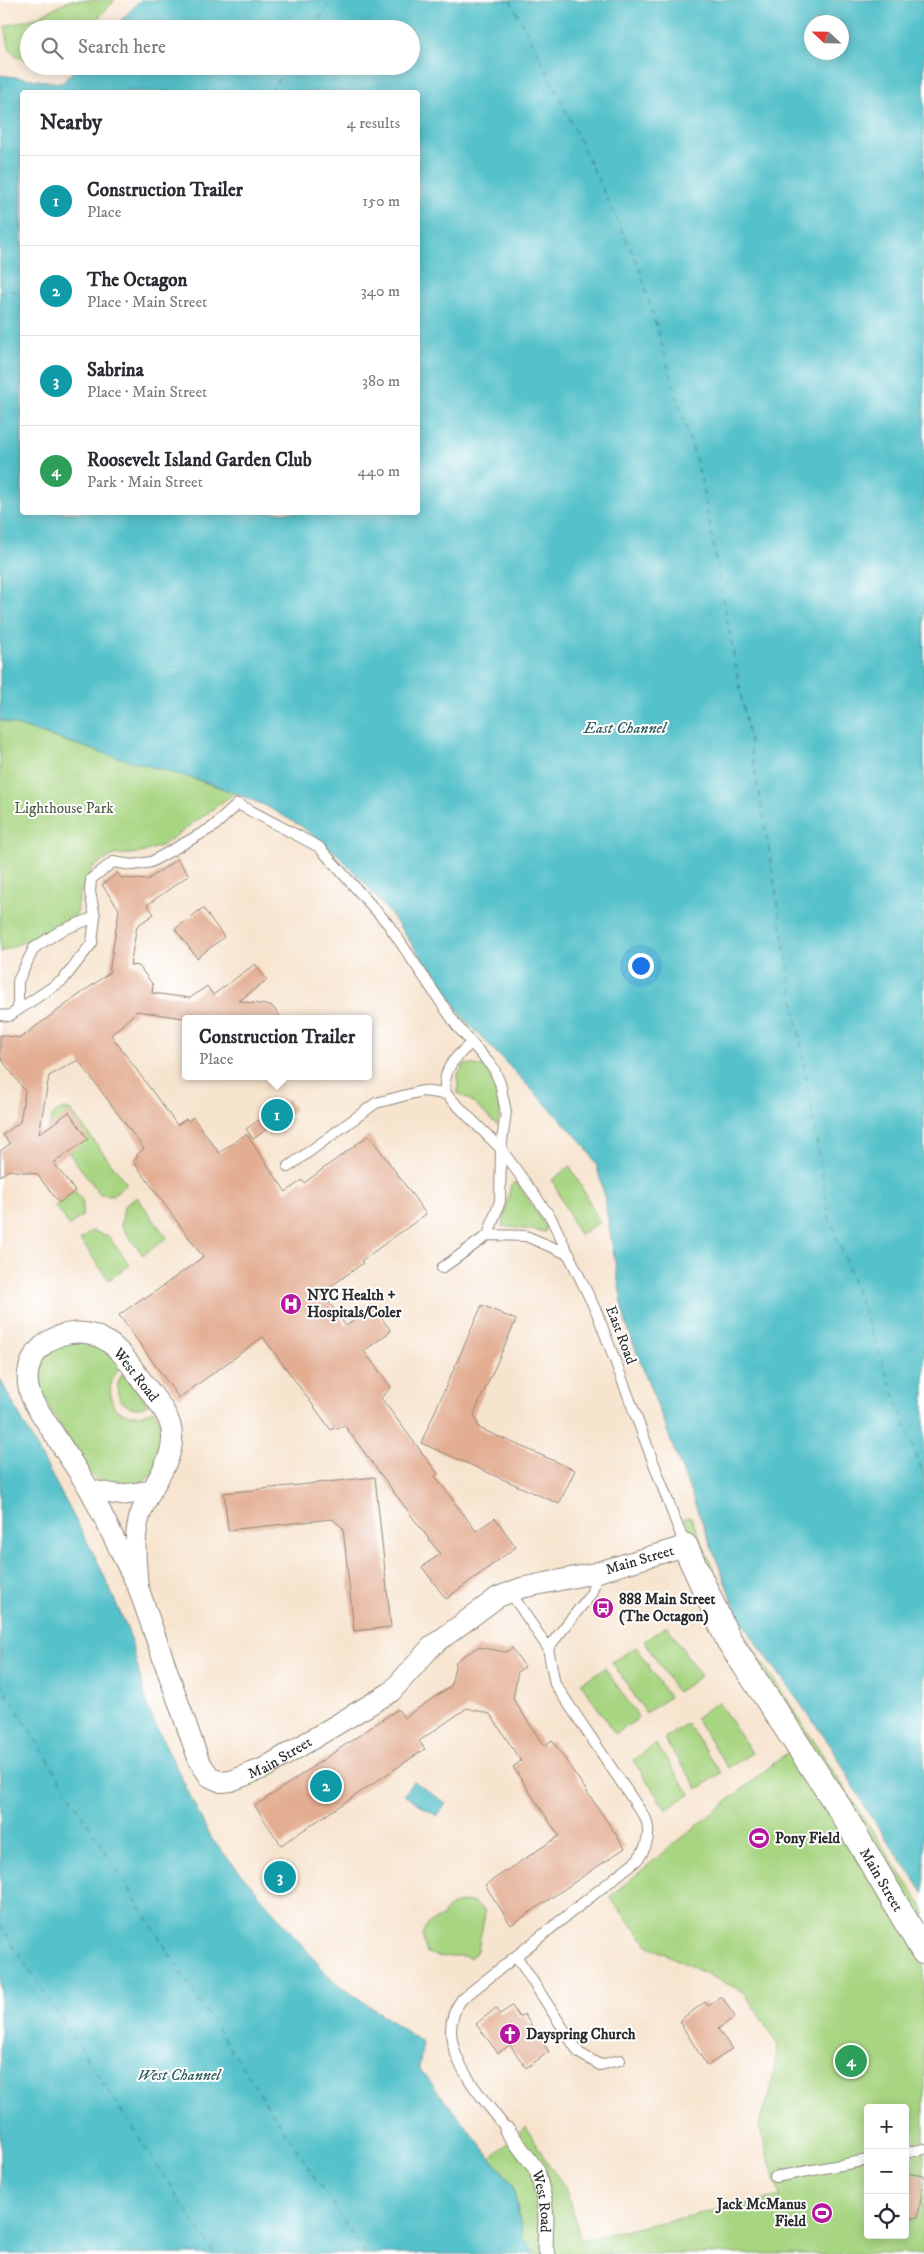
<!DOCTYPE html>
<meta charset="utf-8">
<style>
:root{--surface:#fff;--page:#f7f7f7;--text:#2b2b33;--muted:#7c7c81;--line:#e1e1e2;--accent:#b5179e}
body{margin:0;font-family:"IM FELL DW Pica",serif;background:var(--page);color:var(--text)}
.controls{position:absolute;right:15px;bottom:15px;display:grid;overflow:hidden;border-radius:5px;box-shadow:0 2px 12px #0003}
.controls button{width:45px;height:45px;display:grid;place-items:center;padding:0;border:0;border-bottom:1px solid var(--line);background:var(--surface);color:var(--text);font:25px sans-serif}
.compass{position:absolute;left:804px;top:15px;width:45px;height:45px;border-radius:50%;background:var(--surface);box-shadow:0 2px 12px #0003;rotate:292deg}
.you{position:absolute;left:640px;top:965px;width:18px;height:18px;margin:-12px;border:4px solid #fff;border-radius:50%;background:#1a73e8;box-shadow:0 0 0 8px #1a73e833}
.badge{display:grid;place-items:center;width:32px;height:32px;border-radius:50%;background:var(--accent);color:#fff;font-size:16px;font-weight:700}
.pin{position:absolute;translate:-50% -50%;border:2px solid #fff;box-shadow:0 1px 5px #0006}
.popup{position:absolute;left:182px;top:1015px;width:190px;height:65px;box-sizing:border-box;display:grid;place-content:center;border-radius:5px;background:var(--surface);filter:drop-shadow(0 1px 4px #0005);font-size:16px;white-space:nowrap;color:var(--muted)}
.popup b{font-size:19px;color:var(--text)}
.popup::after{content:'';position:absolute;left:50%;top:100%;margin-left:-10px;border:10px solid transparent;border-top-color:var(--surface)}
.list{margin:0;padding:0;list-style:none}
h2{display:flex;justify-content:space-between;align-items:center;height:65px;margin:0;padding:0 20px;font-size:21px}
h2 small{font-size:16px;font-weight:400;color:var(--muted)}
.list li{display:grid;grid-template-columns:32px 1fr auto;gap:15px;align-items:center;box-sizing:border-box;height:90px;padding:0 20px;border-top:1px solid var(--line)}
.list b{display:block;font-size:19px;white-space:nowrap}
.list p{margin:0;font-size:16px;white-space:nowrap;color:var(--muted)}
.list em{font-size:16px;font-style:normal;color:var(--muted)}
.icon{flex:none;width:28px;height:28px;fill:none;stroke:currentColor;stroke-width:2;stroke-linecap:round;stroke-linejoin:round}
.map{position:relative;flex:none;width:924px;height:2254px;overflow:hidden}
.search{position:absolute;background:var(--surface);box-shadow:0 2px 12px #0003;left:20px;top:20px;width:400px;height:55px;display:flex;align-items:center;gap:12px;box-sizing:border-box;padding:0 18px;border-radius:28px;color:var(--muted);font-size:19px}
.panel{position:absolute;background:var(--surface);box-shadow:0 2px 12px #0003;left:20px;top:90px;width:400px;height:425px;border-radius:5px}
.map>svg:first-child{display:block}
.green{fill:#a8d582;stroke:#6a8056;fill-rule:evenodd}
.water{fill:#54c1ca;stroke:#40767a;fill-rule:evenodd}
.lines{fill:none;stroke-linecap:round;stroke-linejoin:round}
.ferry{stroke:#396063;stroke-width:1;stroke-dasharray:6 5;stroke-linecap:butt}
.building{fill:#e3ad92}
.service-casing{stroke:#91887d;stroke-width:12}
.pedestrian-casing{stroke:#91887d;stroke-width:17}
.minor-casing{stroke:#91887d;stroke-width:22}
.tertiary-casing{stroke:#91887d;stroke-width:27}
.service{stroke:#fff;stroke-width:10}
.pedestrian{stroke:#fff;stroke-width:15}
.minor{stroke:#fff;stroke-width:20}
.tertiary{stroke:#fff;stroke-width:25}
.labels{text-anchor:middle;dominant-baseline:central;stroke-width:4;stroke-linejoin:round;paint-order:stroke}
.park-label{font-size:15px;fill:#505e45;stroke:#fff}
.poi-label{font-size:15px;font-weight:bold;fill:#2b2b2b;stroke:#fff;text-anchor:start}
.street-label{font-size:15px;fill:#2b2b2b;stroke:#fff}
.water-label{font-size:16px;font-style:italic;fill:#396063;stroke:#fff}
</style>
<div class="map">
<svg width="924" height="2254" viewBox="0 0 924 2254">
<rect width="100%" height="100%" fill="#fff"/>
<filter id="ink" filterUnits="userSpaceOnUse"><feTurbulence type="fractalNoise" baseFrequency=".02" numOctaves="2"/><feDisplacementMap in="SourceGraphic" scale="10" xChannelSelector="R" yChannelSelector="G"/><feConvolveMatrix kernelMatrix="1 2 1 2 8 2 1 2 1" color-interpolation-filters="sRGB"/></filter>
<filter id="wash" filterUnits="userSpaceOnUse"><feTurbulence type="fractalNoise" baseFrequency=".0096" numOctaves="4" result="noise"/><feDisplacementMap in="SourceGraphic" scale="20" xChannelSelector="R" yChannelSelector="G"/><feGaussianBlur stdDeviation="1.12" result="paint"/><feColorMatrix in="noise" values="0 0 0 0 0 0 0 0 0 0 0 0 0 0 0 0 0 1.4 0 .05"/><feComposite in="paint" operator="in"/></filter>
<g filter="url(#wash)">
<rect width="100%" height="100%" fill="#f7e4cf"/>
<path class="green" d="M71 0H115L88 29H29V60C5 56 10 47 5 26L35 18Z
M0 720 100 752 169 770 235 793 163 845 141 853 114 855 93 867 79 896 77 913 72 922 0 952Z
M465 1064 482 1066C496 1078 505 1109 497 1125L470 1100 458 1093V1074Z
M64 1109 71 1111 127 1184 113 1195 100 1194 49 1127C51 1116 54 1112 64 1109Z
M570 1166 600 1222 579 1235 552 1180Z
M514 1182 518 1184 546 1227 545 1232 502 1226 511 1185Z
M75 1191 83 1202 82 1216 69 1226 55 1206Z
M137 1197 167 1238 143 1255 121 1226 124 1206Z
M92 1231 108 1236 130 1265 109 1280 80 1240Z
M75 1341 104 1347 121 1365C109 1382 108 1388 114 1408 131 1417 136 1417 154 1410 167 1435 164 1438 157 1464 150 1487 117 1493 99 1481 85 1472 77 1452 68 1438 45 1402 12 1358 75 1341Z
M124 1372 148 1405C126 1417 107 1392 124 1372Z
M691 1517 735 1621 924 1909V1930L744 1649 717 1595 684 1518Z
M667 1626 701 1676 677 1692 644 1641Z
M636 1647 669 1697 646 1713 612 1662Z
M605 1668 639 1718 615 1734 581 1683Z
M718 1702 752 1753 728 1768 695 1718Z
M687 1723 721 1773 698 1789 664 1739Z
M656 1744 690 1794 666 1810 633 1760Z
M793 1748 924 1964V2254H535L523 2239 513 2185 491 2158 526 2127 548 2164 565 2187 581 2240 780 2196 759 2125 763 2111 770 2095 778 2045 744 1992 649 1946 609 1897ZM868 2108H905V2235H868Z
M472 1902 485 1911C484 1925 479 1937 478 1951L470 1958C454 1952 444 1962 426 1952 421 1935 420 1924 441 1918 448 1904 456 1903 472 1902Z"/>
<path class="water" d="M140 0H924V1893L869 1814 833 1749 748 1631 735 1608 629 1332 624 1316 603 1190 596 1163 582 1142 466 1021 392 916 367 886 338 855 301 826 264 805 209 783 100 752 0 720V75L62 83 78 66H411V29H113ZM812 22H842V52H812ZM418 92V512H22V92Z
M0 1379 97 1560 129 1633 148 1709 210 1837 332 1980 423 2043 419 2068 513 2185 523 2239 535 2254H0Z
M413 1781 446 1803 437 1816 404 1795Z"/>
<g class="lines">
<path class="ferry" d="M510 0 548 73 639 267 701 478 763 814 829 1216 924 1476
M313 29 332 0
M270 92 288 66
M0 292 22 291
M0 1683 194 1993 365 2254
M0 1925 215 2254"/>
</g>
<g id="blocks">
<path class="building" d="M177 859 189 875 147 905 154 914 137 926 130 965 139 966 153 985 152 993 190 998 207 986 213 995 255 964 267 980 239 1001 272 1006 282 1019H189L137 1011 111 1035 177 1125 186 1119 188 1121 193 1117 219 1153 246 1134 286 1192 302 1180 304 1183 369 1135 426 1214 361 1261 363 1263 322 1293 346 1326 373 1306 391 1331 364 1351 391 1387 381 1398 438 1474 435 1476 476 1531 495 1518 516 1547 446 1599 422 1567 440 1554 344 1425 337 1429 336 1427 331 1430 263 1337 179 1398 119 1315 144 1297 145 1299 203 1257 133 1161 138 1157 136 1155 144 1149 78 1060 49 1076 39 1134 69 1112 88 1139 54 1163 75 1191 59 1203 37 1174 9 1170 0 1176V1151L10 1144 3 1135 20 1122 25 1091 0 1057V1035L20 1038 109 973 119 909 102 885 118 873 121 878 147 880Z
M203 908 224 937 197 958 175 929Z
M288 1099 295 1110 253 1139 246 1129Z
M482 1305 516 1320 474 1414 479 1428 575 1470 559 1504 421 1443Z
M375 1477 391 1627 354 1631 343 1528 332 1519 228 1530 224 1493Z
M478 1647 506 1652 512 1648 525 1667 518 1671 513 1699 544 1746 552 1740 625 1848 511 1925 485 1885 559 1836 513 1767 521 1761 490 1714 467 1708 419 1741 425 1749 281 1845 255 1806 398 1709 404 1718 451 1686 456 1661Z
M722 1997 735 2017 718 2029 732 2049 707 2066 679 2021 705 2002 708 2006Z
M512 2006 519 2017 524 2014 549 2052 526 2068 510 2045 498 2053 476 2024 496 2008 500 2014Z
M905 2173 924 2176 918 2217 907 2219Z"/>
</g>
</g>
<g filter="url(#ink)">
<use href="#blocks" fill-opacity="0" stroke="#91887d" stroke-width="1"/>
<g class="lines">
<g class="service-casing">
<path id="service" d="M18 1010V981L34 948 60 931 95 917
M0 1015 9 1016 63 980 92 943 95 917 90 892 91 879 113 862 133 865 151 862 213 827 238 804 319 847 388 924 457 1026 494 1069 500 1083 506 1112 501 1149 500 1201 488 1235 442 1268
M446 1094 501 1149 551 1218 597 1313 685 1546
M446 1094C441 1070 455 1058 470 1044
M288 1167 376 1103 422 1091 446 1094
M488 1235 526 1236 570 1255
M548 1648 591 1594 594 1585 595 1573
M517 1957 579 2053 600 2065 620 2060
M507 2130C481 2094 428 2043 462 1999L637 1860C647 1848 651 1834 646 1819L555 1684 548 1648 510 1592
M905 2153 924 2149
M775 2177 868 2160"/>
</g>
<g class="pedestrian-casing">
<g id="pedestrian">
<path id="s1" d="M507 2130 537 2170 544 2199 546 2217 545 2248 548 2254"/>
</g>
</g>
<g class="minor-casing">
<g id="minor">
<path d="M90 1490 120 1495 150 1491"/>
<path id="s2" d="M138 1587C136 1564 133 1542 139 1519 147 1487 181 1458 170 1424 165 1408 152 1395 143 1382 131 1366 120 1347 101 1338 59 1318 10 1357 34 1403L90 1490 138 1587 199 1761 210 1777 221 1782 231 1781 264 1768 391 1692 432 1646 498 1597 521 1588 595 1573 685 1546"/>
</g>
</g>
<g class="tertiary-casing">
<g id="tertiary">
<path id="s3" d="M685 1546 729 1641 840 1809 924 1952"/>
</g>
</g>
<use href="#service" class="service"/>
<use href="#pedestrian" class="pedestrian"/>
<use href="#minor" class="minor"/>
<use href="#tertiary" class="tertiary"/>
</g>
</g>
<defs>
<g id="hospital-disc" transform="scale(1.125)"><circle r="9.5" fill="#b5179e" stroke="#fff"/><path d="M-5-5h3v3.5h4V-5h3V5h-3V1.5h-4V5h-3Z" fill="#fff"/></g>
<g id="bus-disc" transform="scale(1.125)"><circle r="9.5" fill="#b5179e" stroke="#fff"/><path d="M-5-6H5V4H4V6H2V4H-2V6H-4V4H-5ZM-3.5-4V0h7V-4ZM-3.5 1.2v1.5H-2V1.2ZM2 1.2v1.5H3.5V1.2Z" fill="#fff"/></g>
<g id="stadium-disc" transform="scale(1.125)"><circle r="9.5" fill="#b5179e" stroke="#fff"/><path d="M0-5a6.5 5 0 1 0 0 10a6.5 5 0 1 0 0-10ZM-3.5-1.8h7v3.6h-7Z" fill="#fff"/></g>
<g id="church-disc" transform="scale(1.125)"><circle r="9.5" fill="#b5179e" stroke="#fff"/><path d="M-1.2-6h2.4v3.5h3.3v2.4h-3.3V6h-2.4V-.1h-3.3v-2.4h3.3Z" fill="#fff"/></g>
</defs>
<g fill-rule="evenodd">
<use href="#hospital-disc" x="291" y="1304"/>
<use href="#bus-disc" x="603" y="1608"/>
<use href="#stadium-disc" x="759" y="1838"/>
<use href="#church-disc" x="510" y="2034"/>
<use href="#stadium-disc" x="822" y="2213"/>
</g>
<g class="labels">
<g class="park-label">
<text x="64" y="808">Lighthouse Park</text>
</g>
<g class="poi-label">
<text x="307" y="1295">NYC Health +<tspan x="307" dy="17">Hospitals/Coler</tspan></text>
<text x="619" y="1599">888 Main Street<tspan x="619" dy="17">(The Octagon)</tspan></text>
<text x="775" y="1838">Pony Field</text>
<text x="526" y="2034">Dayspring Church</text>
<text x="806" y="2204" text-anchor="end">Jack McManus<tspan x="806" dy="17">Field</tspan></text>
</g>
<g class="street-label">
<text transform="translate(621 1335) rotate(69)">East Road</text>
<text transform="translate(136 1375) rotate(52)">West Road</text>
<text stroke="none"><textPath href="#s2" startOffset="1319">Main Street</textPath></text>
<text stroke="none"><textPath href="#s2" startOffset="899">Main Street</textPath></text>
<text stroke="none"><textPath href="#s3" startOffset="388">Main Street</textPath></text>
<text stroke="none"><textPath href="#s1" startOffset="82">West Road</textPath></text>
</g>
<g class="water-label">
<text x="625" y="728">East Channel</text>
<text x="179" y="2075">West Channel</text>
</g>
</g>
</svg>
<div class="controls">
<button>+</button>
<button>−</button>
<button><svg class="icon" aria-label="locate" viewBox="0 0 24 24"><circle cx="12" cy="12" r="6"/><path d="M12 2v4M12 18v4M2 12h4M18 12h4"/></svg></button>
</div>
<svg class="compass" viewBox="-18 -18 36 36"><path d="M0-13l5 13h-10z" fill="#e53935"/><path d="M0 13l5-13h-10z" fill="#7c7c81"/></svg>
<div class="you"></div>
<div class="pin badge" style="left:277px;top:1115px;background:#0f9aa8">1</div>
<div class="popup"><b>Construction Trailer</b>Place</div>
<div class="pin badge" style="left:326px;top:1786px;background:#0f9aa8">2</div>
<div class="pin badge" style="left:280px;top:1877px;background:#0f9aa8">3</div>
<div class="pin badge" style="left:851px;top:2061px;background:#2e9e5b">4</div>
<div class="search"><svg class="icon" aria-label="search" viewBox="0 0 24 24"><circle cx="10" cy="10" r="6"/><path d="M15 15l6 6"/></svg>Search here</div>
<section class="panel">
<h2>Nearby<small>4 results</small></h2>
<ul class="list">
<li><span class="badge" style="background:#0f9aa8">1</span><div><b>Construction Trailer</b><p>Place</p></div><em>150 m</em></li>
<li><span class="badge" style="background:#0f9aa8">2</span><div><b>The Octagon</b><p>Place · Main Street</p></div><em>340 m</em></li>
<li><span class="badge" style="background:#0f9aa8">3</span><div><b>Sabrina</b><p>Place · Main Street</p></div><em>380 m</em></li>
<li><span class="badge" style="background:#2e9e5b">4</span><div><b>Roosevelt Island Garden Club</b><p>Park · Main Street</p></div><em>440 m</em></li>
</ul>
</section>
</div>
